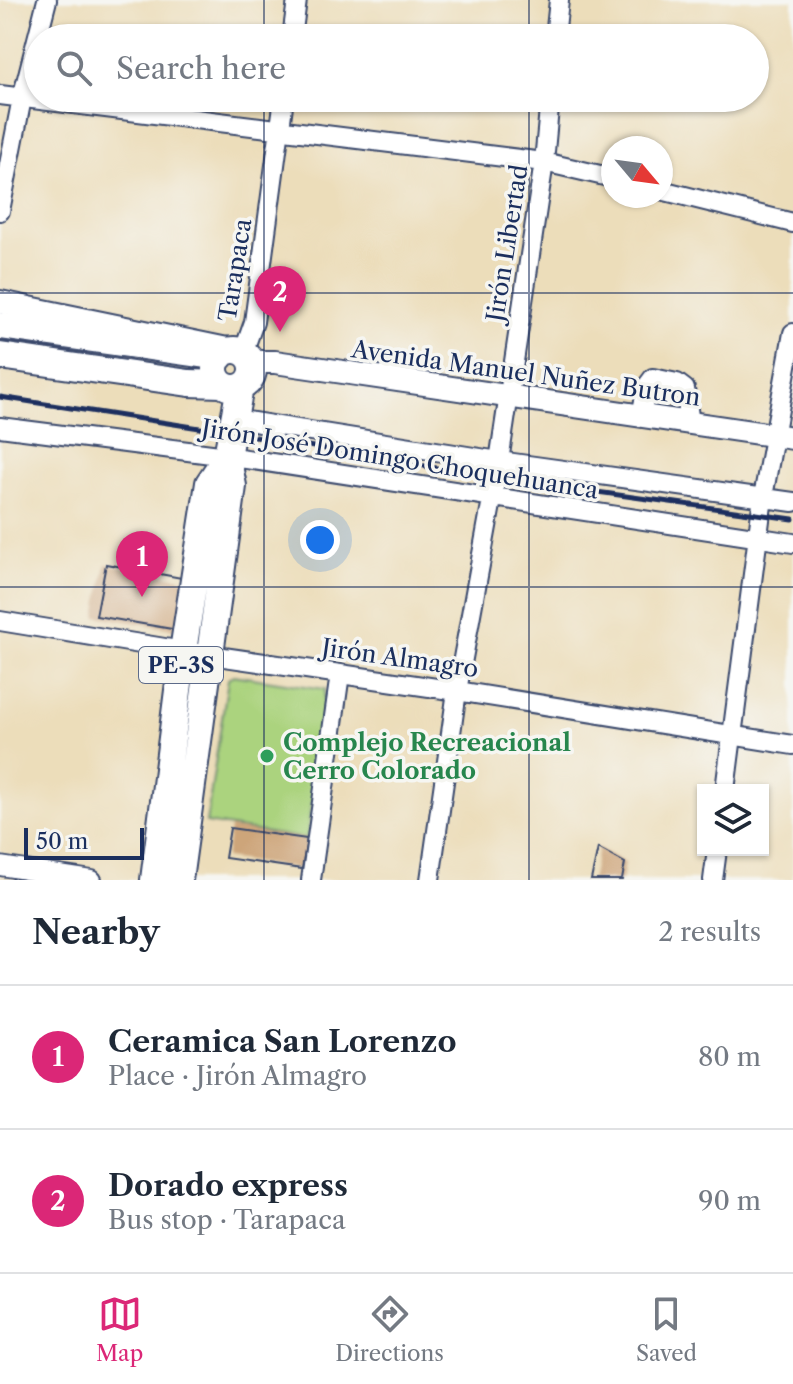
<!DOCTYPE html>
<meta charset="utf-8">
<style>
:root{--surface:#fff;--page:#f2f2f3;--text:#1f2937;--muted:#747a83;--line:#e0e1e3;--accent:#db2777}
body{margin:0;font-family:"Libre Caslon Text",serif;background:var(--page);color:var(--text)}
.controls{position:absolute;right:24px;bottom:24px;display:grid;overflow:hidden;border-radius:0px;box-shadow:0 2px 6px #0004}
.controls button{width:72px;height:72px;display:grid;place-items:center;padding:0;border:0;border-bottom:2px solid var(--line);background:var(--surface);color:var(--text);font:40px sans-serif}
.compass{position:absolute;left:601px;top:136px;width:72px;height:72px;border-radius:50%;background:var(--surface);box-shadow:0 2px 6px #0004;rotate:119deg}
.scale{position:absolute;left:24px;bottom:20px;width:120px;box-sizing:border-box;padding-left:8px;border:4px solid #1b2f5e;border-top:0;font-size:22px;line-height:28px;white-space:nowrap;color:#1b2f5e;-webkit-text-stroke:6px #f6f6f2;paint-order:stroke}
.you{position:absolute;left:320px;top:540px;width:28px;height:28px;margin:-20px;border:6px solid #fff;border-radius:50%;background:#1a73e8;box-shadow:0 0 0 12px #1a73e833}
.badge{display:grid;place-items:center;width:52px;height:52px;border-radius:50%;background:var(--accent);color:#fff;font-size:26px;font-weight:700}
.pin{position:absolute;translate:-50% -66px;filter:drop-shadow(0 2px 4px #0008)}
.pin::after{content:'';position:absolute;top:42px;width:28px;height:24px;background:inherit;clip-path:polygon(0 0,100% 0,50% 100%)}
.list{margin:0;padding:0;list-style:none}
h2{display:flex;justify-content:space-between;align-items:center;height:104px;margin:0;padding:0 32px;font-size:34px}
h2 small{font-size:26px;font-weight:400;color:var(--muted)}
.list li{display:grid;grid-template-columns:52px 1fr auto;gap:24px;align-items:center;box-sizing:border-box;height:144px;padding:0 32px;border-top:2px solid var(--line)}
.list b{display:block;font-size:30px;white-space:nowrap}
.list p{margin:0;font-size:26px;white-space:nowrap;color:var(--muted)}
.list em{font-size:26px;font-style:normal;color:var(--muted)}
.icon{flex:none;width:44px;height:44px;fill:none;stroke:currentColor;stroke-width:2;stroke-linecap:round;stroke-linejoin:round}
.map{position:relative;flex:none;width:793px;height:880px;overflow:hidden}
.search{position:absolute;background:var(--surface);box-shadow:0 2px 6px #0004;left:24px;right:24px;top:24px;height:88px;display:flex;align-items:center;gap:20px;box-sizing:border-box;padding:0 28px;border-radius:44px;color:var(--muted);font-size:30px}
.sheet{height:392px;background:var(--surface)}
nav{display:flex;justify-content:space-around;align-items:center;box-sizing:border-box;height:112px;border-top:2px solid var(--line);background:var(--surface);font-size:22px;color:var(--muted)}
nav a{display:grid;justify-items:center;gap:4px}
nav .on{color:var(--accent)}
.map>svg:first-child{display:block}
.green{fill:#abd37e;stroke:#63816e;stroke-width:2}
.building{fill:#cda57a}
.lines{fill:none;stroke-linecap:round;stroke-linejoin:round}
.minor-casing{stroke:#3a496c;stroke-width:22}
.major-casing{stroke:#3a496c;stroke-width:26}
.highway-casing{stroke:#3a496c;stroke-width:30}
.minor{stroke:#fff;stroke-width:18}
.major{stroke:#fff;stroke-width:22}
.highway{stroke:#fff;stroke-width:26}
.rail{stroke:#1b2f5e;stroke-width:5}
.grid{fill:none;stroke:#1b2f5e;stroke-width:2;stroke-opacity:0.55}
.leisure-dot{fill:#2e9e5b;stroke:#f6f6f2;stroke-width:3}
.labels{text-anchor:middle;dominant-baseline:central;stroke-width:7;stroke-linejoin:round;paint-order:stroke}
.shield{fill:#f6f6f2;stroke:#5d6b8a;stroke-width:2}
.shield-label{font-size:22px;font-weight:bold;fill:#1b2f5e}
.street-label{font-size:24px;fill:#1b2f5e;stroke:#f6f6f2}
.leisure-label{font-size:24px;font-weight:bold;fill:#27864d;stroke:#f6f6f2;text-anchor:start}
</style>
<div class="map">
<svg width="793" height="880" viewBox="0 0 793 880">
<rect width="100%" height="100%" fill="#f6f6f2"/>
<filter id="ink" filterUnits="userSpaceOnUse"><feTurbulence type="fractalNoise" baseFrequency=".0125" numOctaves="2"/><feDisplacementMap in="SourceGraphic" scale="16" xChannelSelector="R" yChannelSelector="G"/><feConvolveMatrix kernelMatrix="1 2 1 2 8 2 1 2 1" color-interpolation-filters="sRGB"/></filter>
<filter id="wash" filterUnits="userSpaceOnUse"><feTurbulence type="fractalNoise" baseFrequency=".006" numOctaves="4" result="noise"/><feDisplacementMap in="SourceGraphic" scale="32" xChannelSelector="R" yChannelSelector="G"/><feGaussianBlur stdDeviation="1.8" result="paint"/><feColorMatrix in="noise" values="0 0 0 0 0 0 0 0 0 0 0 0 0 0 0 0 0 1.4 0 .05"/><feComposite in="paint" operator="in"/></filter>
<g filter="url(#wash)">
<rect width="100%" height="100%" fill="#ecddba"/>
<path class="green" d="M233 675 325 689 307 839 206 823 228 679Z"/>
<g id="blocks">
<path class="building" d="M106 564 187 579 178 630 96 616Z
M230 828 307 839 302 869 225 858Z
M598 848 625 863 622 880H591Z"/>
</g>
</g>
<g filter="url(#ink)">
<use href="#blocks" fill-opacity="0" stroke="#3a496c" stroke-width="2"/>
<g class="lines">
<g class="minor-casing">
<path id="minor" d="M292 38 297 0
M555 38 559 0
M0 95 544 162 613 178
M661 190 793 223
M0 211 22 98 47 0
M243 353 254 322 284 98
M641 416 647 386 653 378 677 383 685 389 690 423
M235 419 499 461 793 502
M0 427 227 456 793 543
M0 621 183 651 457 691 793 745
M725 790 763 497 793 333
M0 866 92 880
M311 880 340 674
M430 880 457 691 499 461 544 162 550 98
M713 880 717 850"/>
</g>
<g class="major-casing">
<path id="major" d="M0 302 232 350
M251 362H275L793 438"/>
</g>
<g class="highway-casing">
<path id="highway" d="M0 326 220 357
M215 369a19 19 0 1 1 38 0a19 19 0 1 1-38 0Z
M0 356 189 383 222 384
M154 880 183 651 209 483 227 456 240 387
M179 880 233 486 227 456"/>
</g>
<use href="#minor" class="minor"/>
<use href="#major" class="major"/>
<use href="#highway" class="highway"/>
<path class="rail" d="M0 397 232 433 495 478 793 519"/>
</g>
</g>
<path class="grid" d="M264 0V38M529 0V38M264 98V880M529 98V880M0 293H793M0 587H793"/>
<circle class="leisure-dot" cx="267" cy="756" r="8"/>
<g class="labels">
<rect class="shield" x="139" y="647" width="84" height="36" rx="6"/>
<g class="shield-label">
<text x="181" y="665">PE-3S</text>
</g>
<g class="street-label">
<text transform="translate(507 243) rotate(-81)">Jirón Libertad</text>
<text transform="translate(235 270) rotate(-81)">Tarapaca</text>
<text transform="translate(526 373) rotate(8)">Avenida Manuel Nuñez Butron</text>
<text transform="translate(400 459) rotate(9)">Jirón José Domingo Choquehuanca</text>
<text transform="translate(400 658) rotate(8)">Jirón Almagro</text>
</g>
<g class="leisure-label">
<text x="283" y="742">Complejo Recreacional<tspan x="283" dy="28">Cerro Colorado</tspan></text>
</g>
</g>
</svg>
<div class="controls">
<button><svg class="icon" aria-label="layers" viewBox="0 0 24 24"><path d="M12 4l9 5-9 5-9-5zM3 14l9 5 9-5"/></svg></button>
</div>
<svg class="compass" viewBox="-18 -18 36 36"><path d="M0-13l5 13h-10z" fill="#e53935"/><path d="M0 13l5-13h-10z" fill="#747a83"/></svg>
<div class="scale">50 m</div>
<div class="you"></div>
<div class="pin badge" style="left:142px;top:597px">1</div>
<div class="pin badge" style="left:280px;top:332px">2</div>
<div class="search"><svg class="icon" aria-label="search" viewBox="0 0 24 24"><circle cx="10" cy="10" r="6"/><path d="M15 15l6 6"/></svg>Search here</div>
</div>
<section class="sheet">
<h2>Nearby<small>2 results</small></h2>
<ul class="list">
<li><span class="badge">1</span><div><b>Ceramica San Lorenzo</b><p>Place · Jirón Almagro</p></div><em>80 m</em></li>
<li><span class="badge">2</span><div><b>Dorado express</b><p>Bus stop · Tarapaca</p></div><em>90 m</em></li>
</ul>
</section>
<nav>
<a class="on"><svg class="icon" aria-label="map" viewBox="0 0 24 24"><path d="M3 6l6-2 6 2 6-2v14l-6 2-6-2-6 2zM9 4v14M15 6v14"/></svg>Map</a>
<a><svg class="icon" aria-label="directions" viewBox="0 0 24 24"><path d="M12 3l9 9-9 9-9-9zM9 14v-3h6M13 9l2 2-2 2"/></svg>Directions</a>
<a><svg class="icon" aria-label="saved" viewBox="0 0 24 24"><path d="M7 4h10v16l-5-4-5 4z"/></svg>Saved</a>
</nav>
